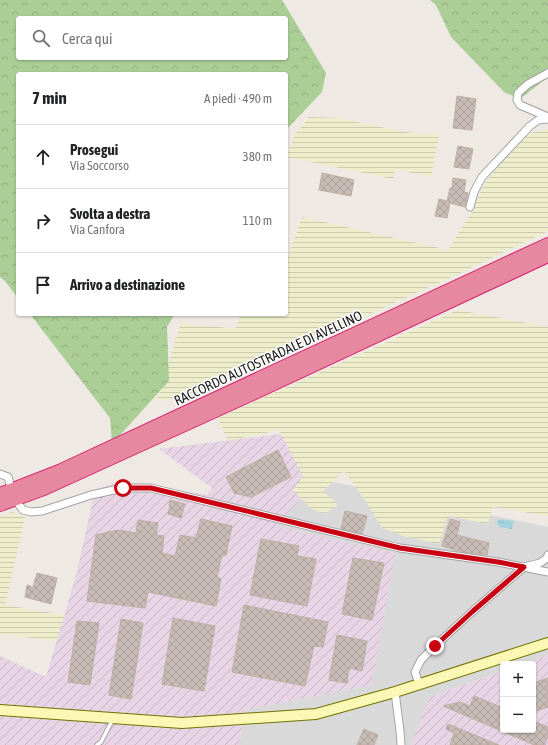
<!DOCTYPE html>
<html lang="it">
<meta charset="utf-8">
<style>
:root{--surface:#fff;--page:#f6f6f6;--text:#202124;--muted:#757577;--line:#e0e0e0}
body{margin:0;font-family:"Asap Condensed",sans-serif;background:var(--page);color:var(--text)}
.controls{position:absolute;right:12px;bottom:12px;display:grid;overflow:hidden;border-radius:4px;box-shadow:0 1px 3px #0004}
.controls button{width:36px;height:36px;display:grid;place-items:center;padding:0;border:0;border-bottom:1px solid var(--line);background:var(--surface);color:var(--text);font:20px sans-serif}
.stop{position:absolute;width:12px;height:12px;margin:-9px;border:3px solid #c90011;border-radius:50%;background:#fff}
.stop.end{background:#c90011;border-color:#fff;box-shadow:0 1px 4px #0008}
.list{margin:0;padding:0;list-style:none}
h2{display:flex;justify-content:space-between;align-items:center;height:52px;margin:0;padding:0 16px;font-size:17px}
h2 small{font-size:13px;font-weight:400;color:var(--muted)}
.list li{display:grid;grid-template-columns:26px 1fr auto;gap:12px;align-items:center;box-sizing:border-box;height:64px;padding:0 16px;border-top:1px solid var(--line)}
.list b{display:block;font-size:15px;white-space:nowrap}
.list p{margin:0;font-size:13px;white-space:nowrap;color:var(--muted)}
.list em{font-size:13px;font-style:normal;color:var(--muted)}
.icon{flex:none;width:22px;height:22px;fill:none;stroke:currentColor;stroke-width:2;stroke-linecap:round;stroke-linejoin:round}
.map{position:relative;flex:none;width:548px;height:745px;overflow:hidden}
.search{position:absolute;background:var(--surface);box-shadow:0 1px 3px #0004;left:16px;top:16px;width:272px;height:44px;display:flex;align-items:center;gap:10px;box-sizing:border-box;padding:0 14px;border-radius:4px;color:var(--muted);font-size:15px}
.panel{position:absolute;background:var(--surface);box-shadow:0 1px 3px #0004;left:16px;top:72px;width:272px;height:244px;border-radius:4px}
.map>svg:first-child{display:block}
.residential{fill:#dad9d9}
.industrial{fill:url(#industrial-furrows)}
.farmland{fill:url(#farmland-rules)}
.forest{fill:url(#forest-crowns);fill-rule:evenodd}
.water{fill:url(#water-ripples)}
.building{fill:url(#building-cross-hatch);stroke:#c0aea4}
.lines{fill:none;stroke-linecap:round;stroke-linejoin:round}
.lane-casing{stroke:#a3a3a3;stroke-width:5.5}
.street-casing{stroke:#a3a3a3;stroke-width:9}
.secondary-casing{stroke:#707303;stroke-width:12}
.highway-casing{stroke:#d92270;stroke-width:14}
.lane{stroke:#fff;stroke-width:3.5}
.street{stroke:#fff;stroke-width:7}
.secondary{stroke:#faf8b4;stroke-width:10}
.highway{stroke:#e788a1;stroke-width:12}
.route{stroke:#c90011;stroke-width:5}
.labels{text-anchor:middle;dominant-baseline:central;stroke-width:3;stroke-linejoin:round;paint-order:stroke}
.street-label{font-size:14px;fill:#1c1c1c;stroke:#fff}
</style>
<div class="map">
<svg width="548" height="745" viewBox="0 0 548 745">
<defs>
<pattern id="industrial-furrows" width="10" height="10" patternUnits="userSpaceOnUse"><rect width="10" height="10" fill="#e7d4e5"/><path d="M-1 1l2-2M0 10L10 0M9 11l2-2" fill="none" stroke="#c6b5c4"/></pattern>
<pattern id="farmland-rules" width="6" height="5" patternUnits="userSpaceOnUse"><rect width="6" height="5" fill="#ededcc"/><path d="M0 2.5h6" fill="none" stroke="#cbcbaf"/></pattern>
<pattern id="forest-crowns" width="20" height="18" patternUnits="userSpaceOnUse"><rect width="20" height="18" fill="#abce96"/><path d="M2 6a3 3 0 1 1 6 0M12 15a3 3 0 1 1 6 0" fill="none" stroke="#93b081"/></pattern>
<pattern id="water-ripples" width="26" height="14" patternUnits="userSpaceOnUse"><rect width="26" height="14" fill="#a1d4dc"/><path d="M2 4q2-2 4 0t4 0M15 11q2-2 4 0t4 0" fill="none" stroke="#8ab5bc"/></pattern>
<pattern id="building-cross-hatch" width="8" height="8" patternUnits="userSpaceOnUse"><rect width="8" height="8" fill="#c6bbb5"/><path d="M0 0l8 8M0 8l8-8" fill="none" stroke="#aaa09b"/></pattern>
</defs>
<rect width="100%" height="100%" fill="#eee9e2"/>
<path class="residential" d="M319 479 548 527V655L523 664H503V671L430 697 411 745H239L246 710 372 685 276 526Z"/>
<path class="industrial" d="M287 433 319 479 276 526 395 553 372 685 246 710 239 745H0V656L46 677 77 572 95 490 121 481 207 495 212 488 159 449Z
M548 655V745H411L430 697 503 671V730H533V664H523Z"/>
<path class="farmland" d="M309 117 338 118 404 132 439 135 431 177 395 169 393 179 286 157 295 135Z
M548 129V231L462 272 196 393 157 401 181 323 236 329 240 314H286V263L302 217 448 250 473 210 484 184 498 167 530 133Z
M458 310 548 327V516L493 507 488 524 448 516 439 544 403 536 382 528 366 502 344 471 323 491 338 505 324 514 312 509 293 490 303 476 279 430 228 441 218 418Z
M12 512 25 517 5 605 65 615 56 641 0 634V516Z"/>
<path class="forest" d="M0 0H282L326 73 322 92 286 130V74H18V298L5 281 0 277ZM18 18H286V58H18Z
M430 0H548V77L520 99 504 92 451 37 436 5Z
M30 314H175L167 327 169 381 112 444 110 418Z"/>
<path class="water" d="M500 519 514 521 512 529 499 527V525H497L498 520H500Z"/>
<path class="building" d="M457 96 476 99 472 130 453 128Z
M458 146 473 149 469 169 454 167Z
M322 173 354 180 351 196 319 190Z
M453 178 466 180 464 192 468 193 465 207 450 203 447 218 435 216 439 199 447 201 450 188H452Z
M278 450 291 477 251 497 234 493 226 477Z
M170 500 185 504 181 518 168 514 170 506H169Z
M345 511 367 516 362 534 341 529Z
M201 519 232 526 226 555H222L217 577 221 579 216 606 148 592 145 608 87 601 96 535 118 530 136 533 138 520 158 523 156 535 164 536 162 553 175 556 180 535 196 538Z
M450 519 460 522 457 535 489 543 487 555 461 552 442 546Z
M261 539 299 546 297 556 316 559 307 606 250 595Z
M353 558 384 563 372 620 342 614Z
M37 573 57 578 51 604 25 597 27 585 33 587Z
M244 605 328 622 323 647 314 646 305 686 232 672Z
M173 618 215 626 204 691 162 684Z
M121 619 143 623 131 699 109 695Z
M77 621 99 623 90 685 68 682Z
M337 635 367 641 362 671 349 668 347 683 329 680Z
M548 678V707L536 711 533 701V683Z
M474 696 503 708V730H533V721L548 727V736L544 745H534L443 706 460 702 470 706Z
M448 724 499 745H450L454 733 446 729Z
M364 729 378 735 374 745H357Z"/>
<g class="lines">
<g class="lane-casing">
<path id="lane" d="M97 745 101 742 113 719"/>
</g>
<g class="street-casing">
<path id="street" d="M548 73 528 84 518 93 517 100 520 105 548 117
M470 207 474 192 482 177 530 126 538 120 548 119
M0 474 8 477 10 484
M19 505 23 510 31 512 42 511 91 495 123 488H151L400 548 498 562 548 572
M419 684 415 672 421 660 435 646 473 611 524 567 540 563 547 558 548 555
M395 692 400 731 401 745"/>
</g>
<g class="secondary-casing">
<path id="secondary" d="M0 710 182 723 316 714 395 692 548 643"/>
</g>
<g class="highway-casing">
<path id="highway" d="M0 494 59 471 548 244
M0 505 44 489 246 397 548 256"/>
</g>
<use href="#lane" class="lane"/>
<use href="#street" class="street"/>
<use href="#secondary" class="secondary"/>
<use href="#highway" class="highway"/>
</g>
<g class="lines">
<path class="route" d="M123 488H151L400 548 498 562 524 567 473 611 435 646"/>
</g>
<g class="labels">
<g class="street-label">
<text transform="translate(268 358) rotate(-25)">RACCORDO AUTOSTRADALE DI AVELLINO</text>
</g>
</g>
</svg>
<div class="controls">
<button>+</button>
<button>−</button>
</div>
<div class="stop" style="left:123px;top:488px"></div>
<div class="stop end" style="left:435px;top:646px"></div>
<div class="search"><svg class="icon" aria-label="search" viewBox="0 0 24 24"><circle cx="10" cy="10" r="6"/><path d="M15 15l6 6"/></svg>Cerca qui</div>
<section class="panel">
<h2>7 min<small>A piedi · 490 m</small></h2>
<ul class="list">
<li><svg class="icon" aria-label="ahead" viewBox="0 0 24 24"><path d="M12 20V5M6 11l6-6 6 6"/></svg><div><b>Prosegui</b><p>Via Soccorso</p></div><em>380 m</em></li>
<li><svg class="icon" aria-label="right" viewBox="0 0 24 24"><path d="M7 20v-9h11M14 6l5 5-5 5"/></svg><div><b>Svolta a destra</b><p>Via Canfora</p></div><em>110 m</em></li>
<li><svg class="icon" aria-label="arrive" viewBox="0 0 24 24"><path d="M6 21V4h12l-3 4 3 4H6"/></svg><div><b>Arrivo a destinazione</b></div></li>
</ul>
</section>
</div>
